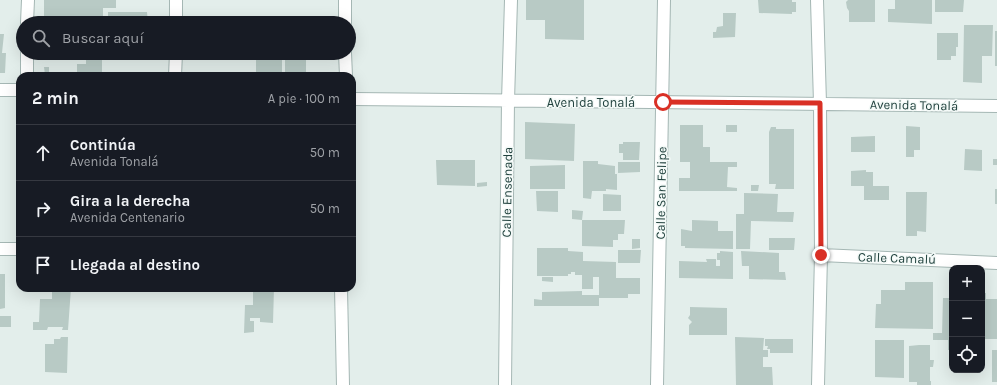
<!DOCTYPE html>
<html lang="es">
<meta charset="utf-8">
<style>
:root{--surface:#171b24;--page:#242831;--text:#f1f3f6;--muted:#9ea1a6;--line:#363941}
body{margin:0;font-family:Karla,sans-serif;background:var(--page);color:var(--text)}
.controls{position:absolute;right:12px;bottom:12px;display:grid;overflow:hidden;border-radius:8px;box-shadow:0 4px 16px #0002}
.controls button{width:36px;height:36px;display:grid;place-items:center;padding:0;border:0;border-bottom:1px solid var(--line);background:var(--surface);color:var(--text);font:20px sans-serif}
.stop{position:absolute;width:12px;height:12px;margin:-9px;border:3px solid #d93025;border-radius:50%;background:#fff}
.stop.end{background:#d93025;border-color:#fff;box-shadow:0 1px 4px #0008}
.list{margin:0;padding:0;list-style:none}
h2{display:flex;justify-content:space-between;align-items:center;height:52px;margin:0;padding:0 16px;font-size:17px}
h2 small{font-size:13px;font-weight:400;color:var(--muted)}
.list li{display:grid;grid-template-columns:26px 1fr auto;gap:12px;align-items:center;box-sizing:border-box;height:56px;padding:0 16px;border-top:1px solid var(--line)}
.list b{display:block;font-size:15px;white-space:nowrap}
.list p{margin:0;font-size:13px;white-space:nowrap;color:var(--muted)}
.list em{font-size:13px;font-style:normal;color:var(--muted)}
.icon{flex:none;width:22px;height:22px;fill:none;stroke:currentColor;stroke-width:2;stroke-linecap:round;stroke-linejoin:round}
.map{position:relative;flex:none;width:997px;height:385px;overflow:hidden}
.search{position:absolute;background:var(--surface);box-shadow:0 4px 16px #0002;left:16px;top:16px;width:340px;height:44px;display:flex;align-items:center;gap:10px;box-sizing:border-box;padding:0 14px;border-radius:22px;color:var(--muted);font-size:15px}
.panel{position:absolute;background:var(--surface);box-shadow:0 4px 16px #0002;left:16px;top:72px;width:340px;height:220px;border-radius:12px}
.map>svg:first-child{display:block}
.building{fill:#b8cac5}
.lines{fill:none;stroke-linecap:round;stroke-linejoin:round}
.minor-casing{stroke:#a5b7b4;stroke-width:14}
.minor{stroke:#fff;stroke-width:12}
.route{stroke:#d93025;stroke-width:5}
.labels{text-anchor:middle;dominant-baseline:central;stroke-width:3;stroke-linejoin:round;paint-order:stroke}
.street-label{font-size:13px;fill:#21423e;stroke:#f4faf8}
</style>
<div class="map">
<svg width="997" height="385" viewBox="0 0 997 385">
<rect width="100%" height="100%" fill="#e3eeeb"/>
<path class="building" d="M44 0H116V8H103V23H44Z
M526 0H584V40L545 39V20H526Z
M758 0H792V2H796V12H792V14L759 13Z
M848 0H875V22H849V11L847 8 846 2Z
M895 0H932V24L888 22V9H895Z
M935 0H964L963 12H935Z
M108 12H147L148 23H108Z
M723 13H736L735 37 713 38V32H716L717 27 723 26Z
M964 25H993L992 56H982V83L963 82Z
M995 31H997V66H995Z
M937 33H958V47H956V56H951V60H937Z
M0 34H4L2 53H6L5 73H0Z
M86 53H102V76L77 75V64H86Z
M256 53H282V76H256Z
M285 53H306V74H285Z
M44 67H49V75H45Z
M525 122 575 124 574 161 525 159Z
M680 125H703V147H710V162H737V167H728L727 187 737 188V191H679V178H690V162H680Z
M726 125H737V132H726Z
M906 126 920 127V150H914V157H906Z
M771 127H776V129H794V189H775L776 184H769V132Z
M875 136V152H851V137Z
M623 142H640L639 160H623V153H619V144H623Z
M965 149 982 150V171L964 170Z
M993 159H997V165H993Z
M436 160H475V186L437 185Z
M583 161H598V164L615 166V174H617V190L606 189V191H592L591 199 583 198Z
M618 162H640V172L618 173Z
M565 165V189H530V166Z
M866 170V172H873V186H889V200H864V186H851V171Z
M487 182V186L477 187V183Z
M751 185H759L758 191H751Z
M995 189H997V204H995Z
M536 191H558V212L537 211Z
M906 192H927L926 232 917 231V236H906Z
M744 193 778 194 777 212H794L793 222 751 221 750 249H736V214H744Z
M603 194 621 195V211H603Z
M572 210 583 211 582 220 572 219Z
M582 220H625L624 234H618V240H613V247L582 246Z
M692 220 718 221V231H733V249L685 248V246H681V229L692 231Z
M769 238H795L794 250H769Z
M632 239H640V248L632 249Z
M537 248H568V251L583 252V261L616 262V278H640V294H628V298H599V306H534V299L542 300V292L582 291V295H599V277H593V289H582V275H575V272H571V274H568V276H537Z
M618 250H641L640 263H618Z
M720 251 733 252V279L679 278V261L707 262 706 259H716V266H720V260H717V253H720Z
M741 251 779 253V272H785L786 280 749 279V266H742Z
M0 274H5V308L0 309Z
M542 277H553V282L542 281Z
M905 282H933V329L875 328 876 304H881V290H905Z
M52 288H71L68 330H62L63 327H48L47 330H33V322H39L40 299H52Z
M258 288H274L273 323 260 322V318H250V321H254V332L244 333 245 305H253V292H258Z
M982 293H986V299H997V339H982Z
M949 297H952V350H948V340H933V333H942L943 298H949Z
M690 307 727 308V335H689V325L692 322 688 318 690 315Z
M0 316H11V327H0Z
M61 337H68L67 373 45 372V344H54V339H60Z
M735 337 764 338 763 350H768V357H763V367H772L773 385H736Z
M765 339H793V353H770V349H767L768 346H765Z
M875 340H904V378L875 377Z
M919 345H930V360H934L933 367H930V381H931V385H917V382H909V346Z
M992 350H997V382H992Z"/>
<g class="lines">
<g class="minor-casing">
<path id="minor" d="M345 0V23
M817 0 820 103 821 255 818 385
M27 23 28 0
M176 23V0
M345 53 346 76
M27 76V53
M175 76 176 53
M0 90H20
M352 99C567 102 782 102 997 106
M0 249H20
M821 255 997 263
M341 288 343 385
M505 385 508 101 511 0
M657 385 664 0"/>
</g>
<use href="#minor" class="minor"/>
</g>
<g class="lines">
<path class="route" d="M663 102 820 103 821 255"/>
</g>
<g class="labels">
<g class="street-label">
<text x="591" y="102">Avenida Tonalá</text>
<text transform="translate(914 105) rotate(1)">Avenida Tonalá</text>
<text transform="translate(507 192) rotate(-89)">Calle Ensenada</text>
<text transform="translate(661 193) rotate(-89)">Calle San Felipe</text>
<text transform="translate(897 258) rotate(2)">Calle Camalú</text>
</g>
</g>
</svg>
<div class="controls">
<button>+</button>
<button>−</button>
<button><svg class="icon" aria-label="locate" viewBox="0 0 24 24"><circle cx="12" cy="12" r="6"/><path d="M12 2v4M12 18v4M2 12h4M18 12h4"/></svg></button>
</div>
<div class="stop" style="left:663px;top:102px"></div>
<div class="stop end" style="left:821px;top:255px"></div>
<div class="search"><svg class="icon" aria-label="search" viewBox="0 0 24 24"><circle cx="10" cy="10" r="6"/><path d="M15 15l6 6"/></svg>Buscar aquí</div>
<section class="panel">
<h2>2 min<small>A pie · 100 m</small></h2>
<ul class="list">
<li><svg class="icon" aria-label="ahead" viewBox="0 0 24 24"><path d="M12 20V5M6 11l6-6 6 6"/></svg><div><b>Continúa</b><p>Avenida Tonalá</p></div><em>50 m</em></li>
<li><svg class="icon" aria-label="right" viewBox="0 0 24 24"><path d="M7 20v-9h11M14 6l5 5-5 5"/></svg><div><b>Gira a la derecha</b><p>Avenida Centenario</p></div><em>50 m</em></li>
<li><svg class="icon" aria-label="arrive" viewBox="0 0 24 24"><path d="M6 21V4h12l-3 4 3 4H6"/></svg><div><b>Llegada al destino</b></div></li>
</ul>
</section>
</div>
